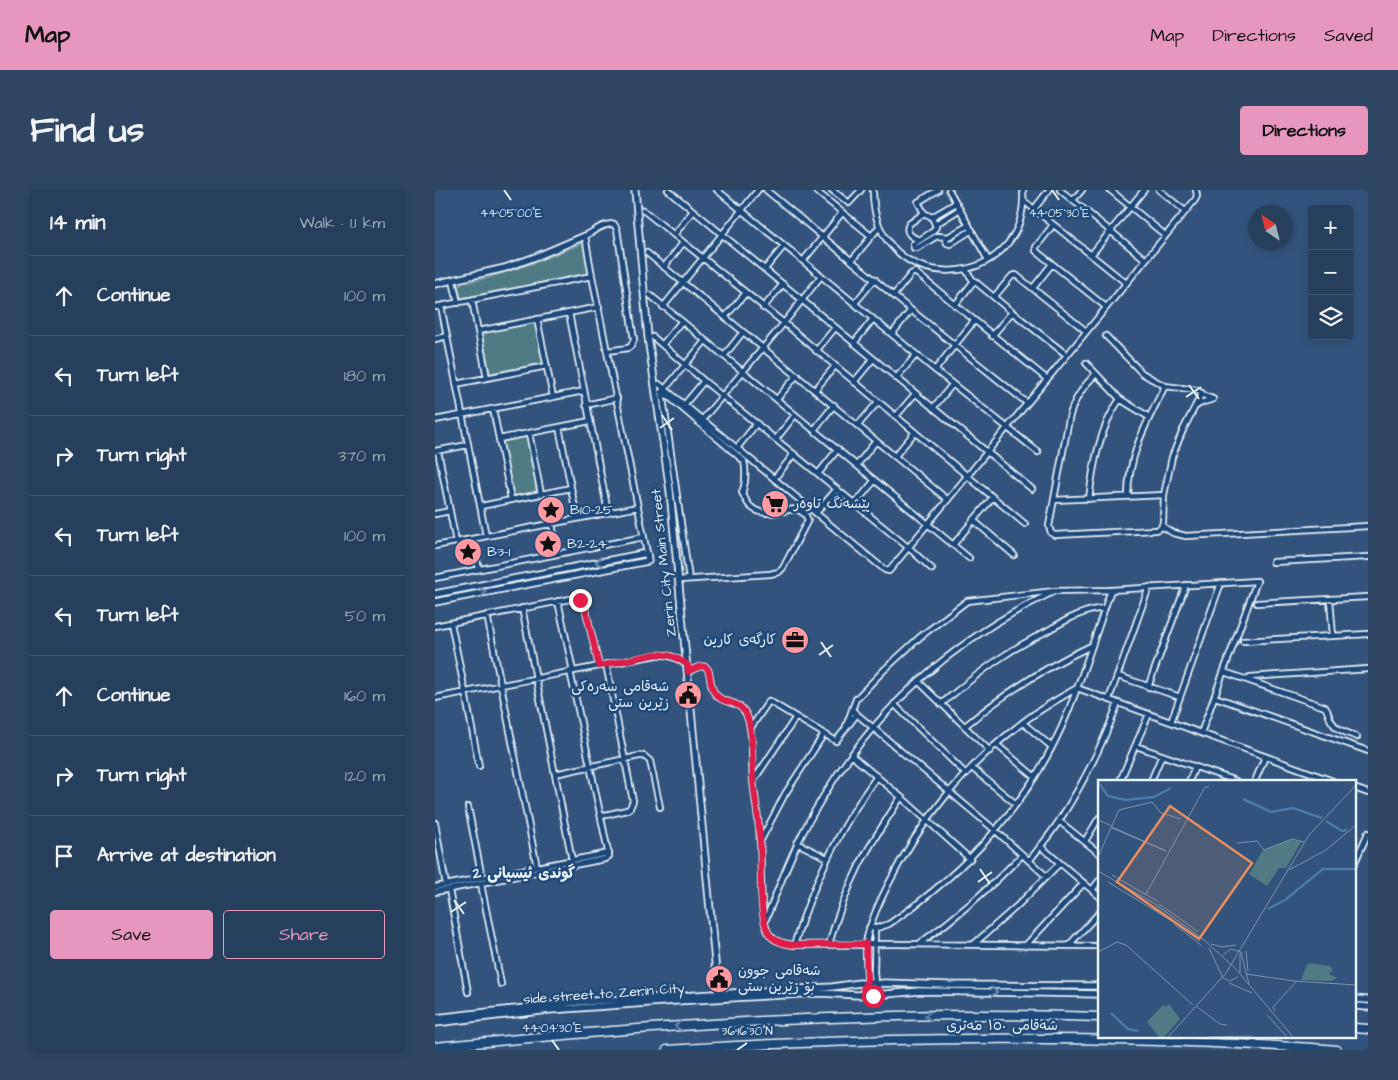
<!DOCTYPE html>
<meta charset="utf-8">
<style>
:root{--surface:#263f5d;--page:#2e4663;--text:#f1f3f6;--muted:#a4afbc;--line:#425872;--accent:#e797bd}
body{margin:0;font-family:"Architects Daughter","Playpen Sans Arabic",sans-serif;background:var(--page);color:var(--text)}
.controls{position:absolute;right:15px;top:15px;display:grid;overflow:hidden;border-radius:5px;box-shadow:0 2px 8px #0003}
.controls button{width:45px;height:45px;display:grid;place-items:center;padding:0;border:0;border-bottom:1px solid var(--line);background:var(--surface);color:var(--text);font:25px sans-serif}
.compass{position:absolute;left:813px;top:15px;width:45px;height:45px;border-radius:50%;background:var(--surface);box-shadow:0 2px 8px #0003;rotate:325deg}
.stop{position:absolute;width:15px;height:15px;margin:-11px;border:4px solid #e11d48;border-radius:50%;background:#fff}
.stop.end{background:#e11d48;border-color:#fff;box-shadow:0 1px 5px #0008}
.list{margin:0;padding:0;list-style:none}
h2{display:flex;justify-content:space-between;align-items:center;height:65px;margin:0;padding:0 20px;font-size:21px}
h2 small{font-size:16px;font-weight:400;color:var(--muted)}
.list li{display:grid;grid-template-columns:32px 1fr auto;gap:15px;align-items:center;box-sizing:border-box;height:80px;padding:0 20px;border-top:1px solid var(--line)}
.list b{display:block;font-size:19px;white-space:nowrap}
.list em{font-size:16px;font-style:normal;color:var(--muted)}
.actions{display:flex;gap:10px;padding:15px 20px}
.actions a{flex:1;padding:11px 0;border:1px solid var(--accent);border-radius:5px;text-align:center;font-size:18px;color:var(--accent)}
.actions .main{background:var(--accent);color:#111}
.icon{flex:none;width:28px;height:28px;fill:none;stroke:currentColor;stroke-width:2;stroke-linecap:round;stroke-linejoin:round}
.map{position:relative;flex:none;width:933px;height:860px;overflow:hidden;border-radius:5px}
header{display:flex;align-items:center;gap:30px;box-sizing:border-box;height:70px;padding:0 25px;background:var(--accent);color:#111}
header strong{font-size:24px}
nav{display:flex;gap:28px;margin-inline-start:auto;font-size:18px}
.intro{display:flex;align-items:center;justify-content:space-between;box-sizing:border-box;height:120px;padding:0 30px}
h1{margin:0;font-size:35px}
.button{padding:12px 22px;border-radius:5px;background:var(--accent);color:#111;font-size:18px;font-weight:700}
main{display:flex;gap:30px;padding:0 30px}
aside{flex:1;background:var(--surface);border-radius:5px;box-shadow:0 2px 8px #0003}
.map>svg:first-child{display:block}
.green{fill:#507b84;stroke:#9cb6be}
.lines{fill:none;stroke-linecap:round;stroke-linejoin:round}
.street-casing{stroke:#e8f1f8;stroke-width:8}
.secondary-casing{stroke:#e8f1f8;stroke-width:9}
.highway-casing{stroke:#e8f1f8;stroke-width:11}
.street{stroke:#1f4a7a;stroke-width:4.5}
.secondary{stroke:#1f4a7a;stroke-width:5.5}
.highway{stroke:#1f4a7a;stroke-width:8}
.oneway{stroke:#6f8dac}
.route{stroke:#e11d48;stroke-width:6}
.ticks{fill:none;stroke:#e8f1f8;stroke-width:2}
.labels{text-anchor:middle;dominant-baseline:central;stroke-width:5;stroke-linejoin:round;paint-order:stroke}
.poi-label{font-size:14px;fill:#e8f1f8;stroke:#1f4a7a;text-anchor:start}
.street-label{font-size:14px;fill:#e8f1f8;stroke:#1f4a7a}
.neighbourhood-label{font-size:15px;font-weight:bold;fill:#e8f1f8;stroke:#1f4a7a}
.inset-river{fill:none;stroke:#4a7aa7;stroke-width:2.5}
.inset-road{fill:none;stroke:#7b93ae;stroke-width:1}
.view{fill:#e88e5f;fill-opacity:0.15;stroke:#e88e5f;stroke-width:2.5}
.inset-edge{fill:none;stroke:#e8f1f8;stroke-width:2.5}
.ticks-label{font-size:12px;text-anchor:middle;fill:#e8f1f8;stroke:#1f4a7a;stroke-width:5;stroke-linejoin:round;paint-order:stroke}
</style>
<header>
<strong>Map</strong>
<nav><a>Map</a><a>Directions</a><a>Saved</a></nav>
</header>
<div class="intro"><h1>Find us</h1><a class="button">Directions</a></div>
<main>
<aside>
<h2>14 min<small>Walk · 1.1 km</small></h2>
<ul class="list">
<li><svg class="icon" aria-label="ahead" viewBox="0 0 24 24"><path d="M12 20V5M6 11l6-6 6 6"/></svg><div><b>Continue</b></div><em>100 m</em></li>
<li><svg class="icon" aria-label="left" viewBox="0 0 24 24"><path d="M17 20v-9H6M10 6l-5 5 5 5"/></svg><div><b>Turn left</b></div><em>180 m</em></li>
<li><svg class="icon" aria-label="right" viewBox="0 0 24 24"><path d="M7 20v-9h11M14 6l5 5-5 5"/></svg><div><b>Turn right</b></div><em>370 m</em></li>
<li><svg class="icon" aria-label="left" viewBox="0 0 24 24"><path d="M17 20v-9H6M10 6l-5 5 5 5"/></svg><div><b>Turn left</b></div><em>100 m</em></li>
<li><svg class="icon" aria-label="left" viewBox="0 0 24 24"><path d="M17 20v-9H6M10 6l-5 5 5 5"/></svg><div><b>Turn left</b></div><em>50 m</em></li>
<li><svg class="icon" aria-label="ahead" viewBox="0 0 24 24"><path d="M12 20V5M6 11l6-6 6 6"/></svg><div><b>Continue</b></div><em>160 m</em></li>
<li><svg class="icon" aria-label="right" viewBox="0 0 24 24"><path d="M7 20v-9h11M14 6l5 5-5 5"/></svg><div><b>Turn right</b></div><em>120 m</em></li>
<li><svg class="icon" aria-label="arrive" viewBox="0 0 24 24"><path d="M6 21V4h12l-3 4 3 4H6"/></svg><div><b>Arrive at destination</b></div></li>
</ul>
<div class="actions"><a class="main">Save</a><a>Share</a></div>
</aside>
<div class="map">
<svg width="933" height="860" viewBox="0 0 933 860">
<rect width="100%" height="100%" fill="#32547c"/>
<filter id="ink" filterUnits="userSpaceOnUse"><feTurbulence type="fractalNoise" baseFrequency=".02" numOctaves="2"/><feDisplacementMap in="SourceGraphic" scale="10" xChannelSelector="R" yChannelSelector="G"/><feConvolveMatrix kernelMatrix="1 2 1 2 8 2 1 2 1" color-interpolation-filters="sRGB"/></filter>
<g filter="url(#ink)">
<path class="green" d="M148 53 153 83 26 108 23 95 52 88 99 73Z
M97 133H100L101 135 108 170 107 173 55 183 47 143Z
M87 248H91L92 251 101 298 99 302 81 305 79 304 78 302 68 252Z"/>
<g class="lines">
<g class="street-casing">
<path id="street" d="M233 0 597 299
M282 0 500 180 603 262
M331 0 476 120 592 213
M380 0 436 46
M397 0 414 13 426 0
M438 0C437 111 595 104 588 0
M503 0 483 12 489 23 497 27 501 37 497 42 480 53 478 54 479 58H482L502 46 513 47 534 35
M514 0 553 70
M625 0 710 69
M675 0 730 45
M724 0 750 21
M638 10 647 0
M589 11 691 93
M599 19 614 0
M208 20 349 133 590 334
M497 27 521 13
M501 34 525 19
M618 35 601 57V61L671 117
M239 45 258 21
M509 47 512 53 515 54 537 40
M484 50C477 47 469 43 474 34L489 23
M212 63 513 310
M656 65 709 0
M417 70 444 37
M368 71 407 23
M229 77 248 53
M330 79 349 56
M531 80 537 89 577 122 632 165
M18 91 23 113
M598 98 617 74
M215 105 534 368
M459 105 476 84 480 82 612 189
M559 107 577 86 581 85 651 141
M37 110 52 188
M420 113 440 89
M520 115 539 91
M6 116 51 346
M0 117 157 86
M228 117 323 0
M328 118 348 94
M134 123 173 322
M290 127 310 104
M102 129 118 207
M43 141 164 117
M457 144 476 120
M557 146 577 122
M671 146 707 183 717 189 730 196 762 200 770 206 778 209
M218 147 269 191 474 358 497 379
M0 149 12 146
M419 153 438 129
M227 155 246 132
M173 161 193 158 196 156 199 150 182 39 179 34C169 33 159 41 150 46L157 86 212 363
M381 161 400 138
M289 166 308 142
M651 173 685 209 714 227
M500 180 539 131
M661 184C647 197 638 211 634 229L614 336 616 343 620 345 721 340 726 338 728 332 729 305 737 267 748 240 767 203
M461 188 481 165
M419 192 438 169
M21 194 112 176
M224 194 450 380 454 381 760 10 762 6 761 0
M230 199 270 151
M380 200 400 176
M342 209 362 185
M151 215 182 208
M249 215 269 191
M760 217 766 213 778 209
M498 218 517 195
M58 219 76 309
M461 226 480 204
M0 230 149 201
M267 230 349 133 386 86
M423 235 443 212
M124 237 142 328
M379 240 399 215
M94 243 106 304
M64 249 155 231
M341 249 360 225
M302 258 322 233
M0 261 33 255
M3 261 21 352
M460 266 480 242
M422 275 441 251
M383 284 403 259
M339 289 359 264
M693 306C693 265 712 232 730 196
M654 309C658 275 665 237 685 209
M619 310 729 305
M420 314 440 290
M46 316 136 298
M381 323 402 299
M0 324 15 321
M538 330 579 365
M117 333 122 364
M727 336 738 343 751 346 933 336
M37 349 44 379
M518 355 558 307
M0 356 203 317
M838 372 933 367
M0 388 209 347
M244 390 335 384 344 382 348 378 373 330 370 324 362 319C347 320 328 329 315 316 311 312 309 306 307 302 311 294 311 280 309 271L227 201 254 389
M895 410 898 446
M123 411 138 481
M822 413 933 407
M87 418 137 670
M52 425 102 677
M16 433 30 502 44 576
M0 436 135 409C143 408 148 410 150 417L164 476
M808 451 933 444
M253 482C281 466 271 488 279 502 288 517 306 507 313 529 319 547 316 571 318 590 320 610 324 630 325 651 327 672 323 730 335 745 340 752 351 754 359 755L458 754 659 756
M789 482 890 517C894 522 893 527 897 532 902 541 914 543 922 547
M683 486 745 507
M815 487 933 479
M483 491 555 561
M713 497 751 395
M780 507 933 561
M0 508 221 465C233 464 241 467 252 475
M674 509 714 397
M459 514 531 584
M506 514C527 497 548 479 570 465 585 455 601 447 617 438 633 429 651 419 670 418
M417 520 561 641 611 686
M736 532 786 393
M588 533 617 557
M530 536C569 504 610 477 656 456
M315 539 334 511 401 551 422 524
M410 539 421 509 449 480 485 447 532 411 620 401 676 400 822 391 766 543
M562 555 600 587
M701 556 801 591
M416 565 466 607 535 669
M537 578 581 614
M120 584 204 566H209L215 571 225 617
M319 590 361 527
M685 591 714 524
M716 591 727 565
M754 591 760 577
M820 591 830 567
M919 598 933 603
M33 617 47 688
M166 626 192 620 195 618 198 611 171 474
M624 631 664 663
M0 633 11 695
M326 650 350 604 389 544
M650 651 664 628
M362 653 392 668
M605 656 664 706
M594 671C604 658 615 645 624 631 648 594 668 554 683 513
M919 674 933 643
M46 694 66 794
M0 697 174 663
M14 700 33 802
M657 700 664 691
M0 702 170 669 174 666 135 481
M330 731C345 695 358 658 378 624 433 526 514 452 616 403
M434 738H442L454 734C532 681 598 610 633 522 649 482 662 440 676 400
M394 754C402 726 412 700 425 674 437 651 452 629 466 607
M484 754C522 727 555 698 587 665
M539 754 582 716 625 673
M359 755C379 692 403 640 442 586
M590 756 649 693
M633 756 664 723
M432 793C433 777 428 760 433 744 437 727 445 711 453 695 483 634 528 579 582 537 600 522 621 510 642 498L898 591
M440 793 439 782 440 738"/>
</g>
<g class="secondary-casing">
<path id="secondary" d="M200 0 213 147 235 301 283 803
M0 94 70 78 103 66 150 46
M0 404 212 363 213 371 0 412
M429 799a7 7 0 1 1 14 0a7 7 0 1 1-14 0Z
M441 794 449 793 513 795 664 796
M440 805 485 801 664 804
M919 809 933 810
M919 816 933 817
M0 828 142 812 397 797 425 793 431 794
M0 833 115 820 241 811 384 803 423 805 431 804"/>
</g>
<g class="highway-casing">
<path id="highway" d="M919 838 933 839
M0 857C221 835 443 819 664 827
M232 860C396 849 559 846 724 851 783 853 843 855 902 860"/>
</g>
<use href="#street" class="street"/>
<use href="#secondary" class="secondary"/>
<use href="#highway" class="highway"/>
</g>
<defs><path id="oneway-chevron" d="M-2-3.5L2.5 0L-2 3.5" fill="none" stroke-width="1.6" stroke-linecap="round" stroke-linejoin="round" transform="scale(1.25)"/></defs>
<g class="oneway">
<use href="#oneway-chevron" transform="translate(164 372) rotate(169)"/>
<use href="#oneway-chevron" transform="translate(48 402) rotate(-11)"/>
<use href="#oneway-chevron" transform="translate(559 802)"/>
<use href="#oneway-chevron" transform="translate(493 826) rotate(179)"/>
<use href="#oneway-chevron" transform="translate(243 836) rotate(176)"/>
</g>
</g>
<g class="lines" filter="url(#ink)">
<path class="route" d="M145 410 150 417 164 476 220 464C235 464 241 467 253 475V482C281 466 271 488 279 502 288 517 306 507 313 529 319 547 317 571 318 590 320 610 324 630 325 651 327 672 322 729 335 745 340 752 350 754 359 755L431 754 432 790 428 799 431 804 435 806H438"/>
</g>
<path class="ticks" d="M69 0 76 10M617 0 624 10M754 195 764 209M751 207 766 197M227 225 237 240M225 238 239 228M386 452 396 467M384 465 398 455M545 679 555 694M543 692 557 682M19 710 29 724M16 722 31 712M117 850 124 860M302 860 312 853"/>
<defs>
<g id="supermarket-disc" transform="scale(1.4375)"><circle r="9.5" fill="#ff9aa2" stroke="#1f4a7a"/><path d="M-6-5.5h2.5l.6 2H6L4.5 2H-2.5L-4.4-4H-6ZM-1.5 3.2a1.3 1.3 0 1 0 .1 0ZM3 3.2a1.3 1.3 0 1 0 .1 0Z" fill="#111"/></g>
<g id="sight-disc" transform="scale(1.4375)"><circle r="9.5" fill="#ff9aa2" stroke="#1f4a7a"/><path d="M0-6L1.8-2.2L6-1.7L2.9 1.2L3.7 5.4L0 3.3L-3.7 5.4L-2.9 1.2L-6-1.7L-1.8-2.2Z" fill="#111"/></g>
<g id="office-disc" transform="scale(1.4375)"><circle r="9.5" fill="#ff9aa2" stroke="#1f4a7a"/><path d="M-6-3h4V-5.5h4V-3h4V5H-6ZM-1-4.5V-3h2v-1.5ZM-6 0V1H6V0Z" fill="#111"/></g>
<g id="civic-disc" transform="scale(1.4375)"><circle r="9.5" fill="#ff9aa2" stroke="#1f4a7a"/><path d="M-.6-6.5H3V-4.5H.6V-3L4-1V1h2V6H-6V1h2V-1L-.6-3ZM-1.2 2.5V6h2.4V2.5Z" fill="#111"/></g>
</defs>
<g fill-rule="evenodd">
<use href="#supermarket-disc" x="340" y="314"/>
<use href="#sight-disc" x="116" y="320"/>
<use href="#sight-disc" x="113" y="354"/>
<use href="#sight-disc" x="33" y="362"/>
<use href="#office-disc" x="360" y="450"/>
<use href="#civic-disc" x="253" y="505"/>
<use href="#civic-disc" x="284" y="789"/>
</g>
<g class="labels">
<g class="poi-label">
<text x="359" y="314">پێشەنگ تاوەر</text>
<text x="135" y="320">B10-25</text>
<text x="132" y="354">B2-24</text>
<text x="52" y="362">B3-1</text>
<text x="341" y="450" text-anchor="end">کارگەی کارین</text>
<text x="234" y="497" text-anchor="end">شەقامی سەرەکی<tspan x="234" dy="16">زێرین ستی</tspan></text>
<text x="303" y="781">شەقامی جوون<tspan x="303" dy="16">بۆ زێرین ستی</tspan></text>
</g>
<g class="street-label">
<text transform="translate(229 373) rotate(-96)">Zerin City Main Street</text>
<text transform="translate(169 804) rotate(-4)">side street to Zerin City</text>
<text x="567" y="836">شەقامی ١٥٠ مەتری</text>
</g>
<g class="neighbourhood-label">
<text x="89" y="683">گوندی ئیسپانی 2</text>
</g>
</g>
<g transform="translate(663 590)">
<rect width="258" height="258" fill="#32547c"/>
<path d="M195 59 203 62 188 88H181L169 106 151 94 165 70ZM210 183 232 186 235 190 231 194 239 198 233 201 203 200ZM71 224 82 239 66 257H61L49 242 65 225 68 227Z" fill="#507b84"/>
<path class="inset-river" d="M0 2 10 16 27 20 56 17 73 8M145 19 173 32 195 28 224 38M228 41 244 51 249 50M170 129 187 120 225 89H258M13 233 30 249 40 251"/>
<path class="inset-road" d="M0 40 14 46M14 48 68 71 14 47M139 63 159 61 166 70 194 59 206 62M0 77 21 30 54 22 63 33 83 39M191 90 228 70 258 45M0 91 57 124 106 160 137 188 195 257M14 95 61 122M10 102 77 143M48 114 107 7H111M61 124 84 140M84 140 100 152M76 144 103 165M113 164 124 167 138 165M111 168 125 198 132 201 140 197M148 171 150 191M0 172 19 162 28 165 95 225M142 173V193M125 175 133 169 143 172 151 204M148 194 196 201 258 205M131 203 154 213M99 227 122 244 129 245M177 231 175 227 198 202M169 235 189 257M70 257 128 193 211 55 258 5M110 257 154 256"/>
<path class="view" d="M72 26 154 83 101 159 19 102Z"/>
<rect width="258" height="258" class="inset-edge"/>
</g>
<g class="ticks-label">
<text x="76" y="27">44°05'00"E</text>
<text x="624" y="27">44°05'30"E</text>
<text x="117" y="842">44°04'30"E</text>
<text x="312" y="845">36°16'30"N</text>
</g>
</svg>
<div class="controls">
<button>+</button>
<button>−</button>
<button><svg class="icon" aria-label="layers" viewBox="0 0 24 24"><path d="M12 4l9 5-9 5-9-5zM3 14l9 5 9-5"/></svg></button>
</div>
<svg class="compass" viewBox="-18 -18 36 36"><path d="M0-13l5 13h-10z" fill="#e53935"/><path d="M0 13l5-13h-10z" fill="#a4afbc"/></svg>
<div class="stop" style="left:438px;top:806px"></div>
<div class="stop end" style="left:145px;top:410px"></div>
</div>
</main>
